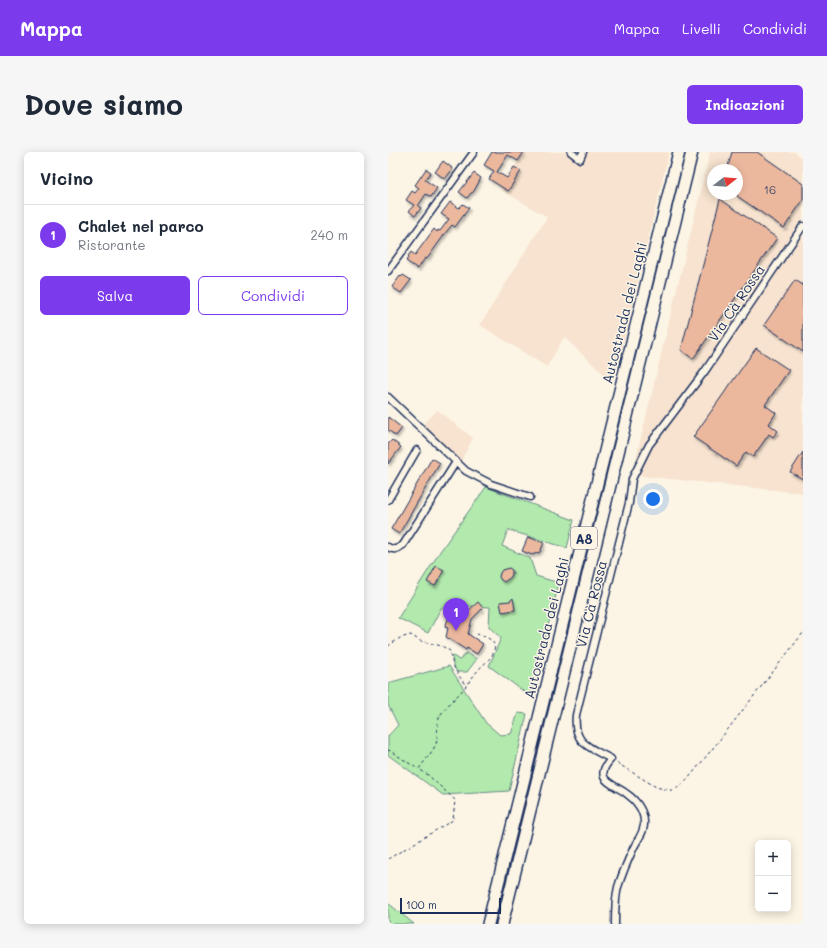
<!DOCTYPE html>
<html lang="it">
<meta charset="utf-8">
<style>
:root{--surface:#fff;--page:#f6f6f7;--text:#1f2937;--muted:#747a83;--line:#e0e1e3;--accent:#7c3aed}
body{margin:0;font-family:Mali,sans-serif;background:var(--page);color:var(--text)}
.controls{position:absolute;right:12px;bottom:12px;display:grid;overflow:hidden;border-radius:6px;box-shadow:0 2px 10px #0003}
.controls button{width:36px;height:36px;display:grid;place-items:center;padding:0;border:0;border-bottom:1px solid var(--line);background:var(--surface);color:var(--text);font:20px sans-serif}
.compass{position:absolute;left:319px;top:12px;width:36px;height:36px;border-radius:50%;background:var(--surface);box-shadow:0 2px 10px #0003;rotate:73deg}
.scale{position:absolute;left:12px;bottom:10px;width:101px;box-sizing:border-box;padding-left:4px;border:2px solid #1b2f5e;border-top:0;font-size:11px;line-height:14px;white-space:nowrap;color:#1b2f5e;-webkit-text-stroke:3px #fcf5e5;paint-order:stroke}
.you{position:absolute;left:265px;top:347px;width:14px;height:14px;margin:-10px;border:3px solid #fff;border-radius:50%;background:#1a73e8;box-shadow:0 0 0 6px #1a73e833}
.badge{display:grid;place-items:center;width:26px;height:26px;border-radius:50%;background:var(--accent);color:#fff;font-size:13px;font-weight:700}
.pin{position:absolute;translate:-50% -33px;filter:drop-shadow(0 1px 2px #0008)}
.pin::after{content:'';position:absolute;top:21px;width:14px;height:12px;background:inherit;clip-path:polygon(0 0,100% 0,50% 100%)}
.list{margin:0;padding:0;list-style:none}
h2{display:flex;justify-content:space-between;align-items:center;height:52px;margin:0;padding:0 16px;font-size:17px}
h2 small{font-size:13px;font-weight:400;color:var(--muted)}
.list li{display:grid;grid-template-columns:26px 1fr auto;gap:12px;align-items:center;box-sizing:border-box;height:60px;padding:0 16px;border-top:1px solid var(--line)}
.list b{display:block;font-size:15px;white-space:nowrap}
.list p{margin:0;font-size:13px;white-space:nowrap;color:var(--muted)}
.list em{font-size:13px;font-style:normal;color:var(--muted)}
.actions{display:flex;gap:8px;padding:12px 16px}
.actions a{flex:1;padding:9px 0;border:1px solid var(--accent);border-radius:6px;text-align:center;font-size:14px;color:var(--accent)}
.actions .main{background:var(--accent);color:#fff}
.map{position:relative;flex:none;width:415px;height:772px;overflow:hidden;border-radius:6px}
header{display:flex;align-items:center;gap:24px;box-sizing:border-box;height:56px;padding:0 20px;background:var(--accent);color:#fff}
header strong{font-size:19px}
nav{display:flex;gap:22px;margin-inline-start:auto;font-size:14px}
.intro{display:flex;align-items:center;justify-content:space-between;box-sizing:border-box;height:96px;padding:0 24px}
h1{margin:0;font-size:28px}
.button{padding:10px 18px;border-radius:6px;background:var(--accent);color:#fff;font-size:14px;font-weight:700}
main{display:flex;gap:24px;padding:0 24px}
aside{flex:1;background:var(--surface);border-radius:6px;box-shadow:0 2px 10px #0003}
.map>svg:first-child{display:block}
.built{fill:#f7e3cf;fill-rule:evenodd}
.green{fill:#b2e9ac;stroke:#668c85}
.building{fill:#ebb89d;stroke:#1b2f5e;filter:url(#shadow)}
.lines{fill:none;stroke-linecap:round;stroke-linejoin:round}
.street-casing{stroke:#1b2f5e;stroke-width:9}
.highway-casing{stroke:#1b2f5e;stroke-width:14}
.path{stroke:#1b2f5e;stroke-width:1;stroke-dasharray:3 3;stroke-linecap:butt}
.street{stroke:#fcf5e5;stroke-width:6}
.highway{stroke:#fcf5e5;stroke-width:11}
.labels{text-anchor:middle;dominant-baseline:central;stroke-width:3;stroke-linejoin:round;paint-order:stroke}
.number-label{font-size:12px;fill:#4f516e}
.shield{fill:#fcf5e5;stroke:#5e6a86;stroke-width:1}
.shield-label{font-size:13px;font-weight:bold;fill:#1b2f5e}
.street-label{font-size:14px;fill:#1b2f5e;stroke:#fcf5e5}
</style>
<header>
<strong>Mappa</strong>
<nav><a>Mappa</a><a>Livelli</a><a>Condividi</a></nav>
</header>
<div class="intro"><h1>Dove siamo</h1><a class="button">Indicazioni</a></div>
<main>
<aside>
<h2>Vicino<small></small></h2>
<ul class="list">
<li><span class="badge">1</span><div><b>Chalet nel parco</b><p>Ristorante</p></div><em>240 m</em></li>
</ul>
<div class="actions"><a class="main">Salva</a><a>Condividi</a></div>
</aside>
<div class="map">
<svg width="415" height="772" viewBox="0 0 415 772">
<defs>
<filter id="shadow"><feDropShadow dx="1.5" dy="2.5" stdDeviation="1" flood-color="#0004"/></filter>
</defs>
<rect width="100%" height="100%" fill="#fcf5e5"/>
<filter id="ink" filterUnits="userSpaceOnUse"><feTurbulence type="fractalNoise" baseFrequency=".025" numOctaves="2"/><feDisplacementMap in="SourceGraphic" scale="8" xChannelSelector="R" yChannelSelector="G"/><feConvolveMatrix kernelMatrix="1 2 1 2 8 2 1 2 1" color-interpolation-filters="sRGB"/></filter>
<g filter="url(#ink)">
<path class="built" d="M136 0H281L229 217 223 229 176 185 159 215 92 173 159 65 112 37Z
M322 0H407L415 7V341L244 323ZM325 18H349V42H325Z
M49 258 85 286 71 313 34 274Z"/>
<path class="green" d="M98 335 186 368 179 396 120 378 114 394 142 406 148 424 171 431 142 544 101 514 113 486 101 475 102 455 81 454 53 456 40 481 10 466 53 398Z
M78 501 89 507 79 520H69L65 513 64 503 71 508 73 507Z
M61 514 98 571 112 583 123 582 130 561 139 562 121 639 55 643 0 603V584L10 573 0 553V531Z
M0 751 26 772H0Z"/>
<path class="building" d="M104 0H136L130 9 120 3 109 20 119 26 126 15 133 19 120 39 101 27 106 19 96 13Z
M344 0H369L415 32V48L396 76 349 44V18H339Z
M55 9 63 15 64 18 57 27 47 20Z
M38 17 43 20 37 28 49 36 43 45 38 42 30 54 33 56 27 64 21 59 26 53 18 48 24 39 27 41 31 36 27 33Z
M86 21 93 26 86 39 84 41H83L79 46 71 40Z
M332 47 389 86 305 207 293 198Z
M62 50 71 56 75 52 81 56 67 75 64 73 59 79 39 107 37 106 30 117 18 109 21 105 20 104 23 100 27 103 46 77 49 80 50 78 52 79 61 67 53 62Z
M15 123 23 128 13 141 4 135 12 124 13 125Z
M407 128 415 133V200L376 173Z
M368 196 401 218 377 253 388 261 381 272 390 279 385 285 381 282 365 305 358 300 348 314 305 285Z
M0 265 14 276 8 284 0 278Z
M4 288 13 295 0 312V292Z
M415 300V327L402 320Z
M44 306 52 311 11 382 3 377Z
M140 385 156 391 152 400 144 403 134 399Z
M48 414 56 418 47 434 39 430Z
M121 416 124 418V422L123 425 116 430 113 428 111 425 112 421 114 418Z
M125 446 127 458 114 460 112 450 122 449Z
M90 450 95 456 84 467 80 482 95 492 89 502 79 496 78 498 58 485 60 476 57 475 62 462 71 464 73 457 80 459Z"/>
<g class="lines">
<g class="street-casing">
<path id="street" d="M183 0 192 7 195 0
M0 119 86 0
M0 245 78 319 103 332 142 345
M0 348 29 298
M0 395C6 399 9 397 15 393L68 310
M227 772C227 760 227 747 230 735 234 722 240 708 246 695 250 687 257 679 256 670 256 659 248 648 239 642 227 632 203 629 223 607 201 595 185 592 188 563L241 351 244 327 261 293 317 219 415 74"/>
</g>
<g class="highway-casing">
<path id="highway" d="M100 772 291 0
M114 772 304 0"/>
</g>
<path class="path" d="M0 494 12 486 23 483 32 489 54 494 62 499C64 515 69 521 78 534
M0 599 1 598 30 617
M229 611 268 635 280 638H284L291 635 299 628 330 590 415 481
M0 707 65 668 67 648 40 623 31 617C36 609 44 601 48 592 51 582 47 572 53 562 60 552 70 544 78 534 83 528 87 521 93 515 98 510 104 506 106 499 109 487 97 485 89 482"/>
<use href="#street" class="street"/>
<use href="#highway" class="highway"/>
</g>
</g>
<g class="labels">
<g class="number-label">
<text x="382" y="37">16</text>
</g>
<rect class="shield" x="183" y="375" width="26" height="22" rx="3"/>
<g class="shield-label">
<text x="196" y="386">A8</text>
</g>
<g class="street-label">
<text transform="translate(348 151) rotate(-56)">Via Cà Rossa</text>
<text transform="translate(236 161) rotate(-76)">Autostrada dei Laghi</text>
<text transform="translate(203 452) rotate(-76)">Via Cà Rossa</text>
<text transform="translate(158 476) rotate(-76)">Autostrada dei Laghi</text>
</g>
</g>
</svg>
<div class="controls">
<button>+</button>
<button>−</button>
</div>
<svg class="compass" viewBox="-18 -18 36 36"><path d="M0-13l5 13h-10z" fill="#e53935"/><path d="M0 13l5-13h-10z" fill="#747a83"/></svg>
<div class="scale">100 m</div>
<div class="you"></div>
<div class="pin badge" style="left:68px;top:479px">1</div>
</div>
</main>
